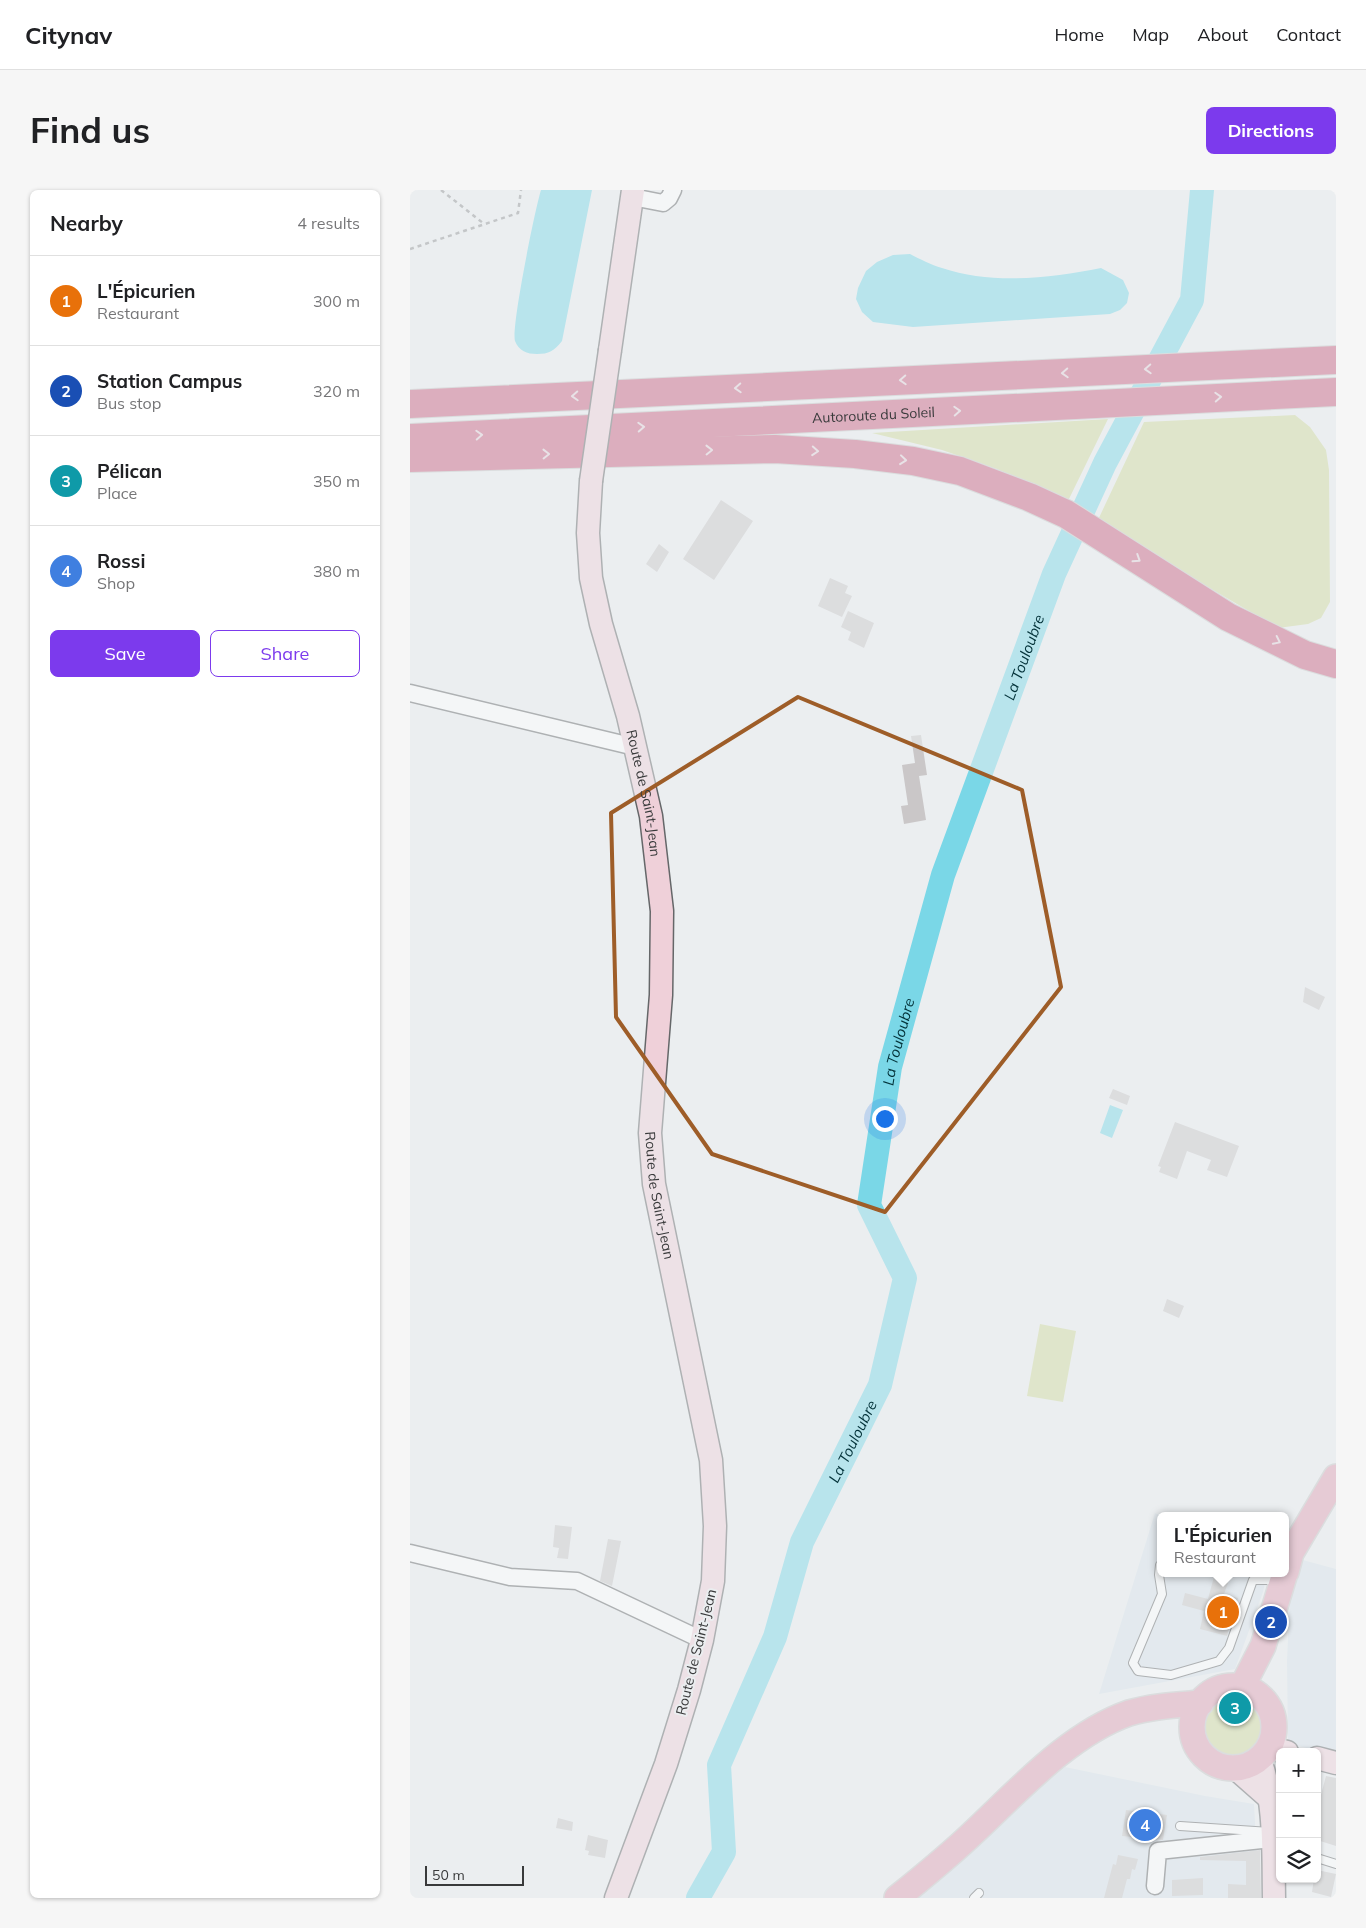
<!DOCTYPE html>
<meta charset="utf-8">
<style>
:root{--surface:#fff;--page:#f6f6f6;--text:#202124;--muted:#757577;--line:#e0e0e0;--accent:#7c3aed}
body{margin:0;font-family:Mulish,sans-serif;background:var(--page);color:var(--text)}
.controls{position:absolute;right:15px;bottom:15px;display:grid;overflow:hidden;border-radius:8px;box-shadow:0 1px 4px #0004}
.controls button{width:45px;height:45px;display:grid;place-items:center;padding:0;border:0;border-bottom:1px solid var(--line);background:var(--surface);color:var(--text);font:25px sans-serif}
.scale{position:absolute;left:15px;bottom:12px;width:99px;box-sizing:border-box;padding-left:5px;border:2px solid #393a3b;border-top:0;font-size:14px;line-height:18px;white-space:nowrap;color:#393a3b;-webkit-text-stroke:4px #ebeef0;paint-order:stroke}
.you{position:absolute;left:474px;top:928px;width:18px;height:18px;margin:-12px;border:4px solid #fff;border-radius:50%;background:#1a73e8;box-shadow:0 0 0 8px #1a73e833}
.badge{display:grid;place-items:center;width:32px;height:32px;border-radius:50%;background:var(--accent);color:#fff;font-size:16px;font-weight:700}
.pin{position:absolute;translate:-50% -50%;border:2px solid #fff;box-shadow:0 1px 5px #0006}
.popup{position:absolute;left:747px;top:1322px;width:132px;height:65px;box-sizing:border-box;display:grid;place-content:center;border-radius:8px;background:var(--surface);filter:drop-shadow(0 1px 4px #0005);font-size:16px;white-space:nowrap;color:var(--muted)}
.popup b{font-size:19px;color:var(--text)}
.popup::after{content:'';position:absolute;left:50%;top:100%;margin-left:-10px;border:10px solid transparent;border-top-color:var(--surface)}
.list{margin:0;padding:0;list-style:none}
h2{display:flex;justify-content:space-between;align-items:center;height:65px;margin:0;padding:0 20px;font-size:21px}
h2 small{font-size:16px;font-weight:400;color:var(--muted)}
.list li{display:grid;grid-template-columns:32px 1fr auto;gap:15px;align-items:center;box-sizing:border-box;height:90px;padding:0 20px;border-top:1px solid var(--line)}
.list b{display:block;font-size:19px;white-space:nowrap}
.list p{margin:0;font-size:16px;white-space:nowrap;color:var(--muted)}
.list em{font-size:16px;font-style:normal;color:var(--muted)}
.actions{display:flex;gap:10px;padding:15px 20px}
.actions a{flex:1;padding:11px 0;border:1px solid var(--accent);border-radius:8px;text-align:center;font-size:18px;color:var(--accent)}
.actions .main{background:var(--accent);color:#fff}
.icon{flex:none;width:28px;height:28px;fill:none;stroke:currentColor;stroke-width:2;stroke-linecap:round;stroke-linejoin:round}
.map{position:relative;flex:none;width:926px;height:1708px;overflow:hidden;border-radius:8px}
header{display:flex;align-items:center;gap:30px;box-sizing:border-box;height:70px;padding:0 25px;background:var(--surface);border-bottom:1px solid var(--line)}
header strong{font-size:24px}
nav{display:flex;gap:28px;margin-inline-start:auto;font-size:18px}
.intro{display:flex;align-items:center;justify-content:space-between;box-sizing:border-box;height:120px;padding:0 30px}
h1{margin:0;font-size:35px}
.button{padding:12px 22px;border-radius:8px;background:var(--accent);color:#fff;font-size:18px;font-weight:700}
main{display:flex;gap:30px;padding:0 30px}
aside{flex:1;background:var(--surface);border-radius:8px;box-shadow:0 1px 4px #0004}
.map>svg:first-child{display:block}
.built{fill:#d9e3ea}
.green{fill:#d1da9e}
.water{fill:#7ad7e7}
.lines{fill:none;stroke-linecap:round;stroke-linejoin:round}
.river{stroke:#7ad7e7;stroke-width:24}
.building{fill:#cac7c8}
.lane-casing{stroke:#656769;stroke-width:10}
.street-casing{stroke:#656769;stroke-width:19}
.secondary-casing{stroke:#656769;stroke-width:25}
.primary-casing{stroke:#c8c8c8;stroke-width:28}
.highway-casing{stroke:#c8c8c8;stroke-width:30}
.path{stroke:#949698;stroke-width:2.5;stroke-dasharray:4 4;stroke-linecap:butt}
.lane{stroke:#fff;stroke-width:8}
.street{stroke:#fff;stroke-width:16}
.secondary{stroke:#efd0d9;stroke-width:22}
.primary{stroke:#dfa0b3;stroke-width:25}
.highway{stroke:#ca6180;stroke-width:28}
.secondary-bridge-casing{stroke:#656769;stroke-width:25;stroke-linecap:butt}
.secondary-bridge{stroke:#efd0d9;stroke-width:22}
.oneway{stroke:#e4d2da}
.marked{fill:none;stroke:#9e5d28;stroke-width:4;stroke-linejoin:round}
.labels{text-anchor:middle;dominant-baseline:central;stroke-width:4;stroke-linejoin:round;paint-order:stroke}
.street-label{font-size:14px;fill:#393a3b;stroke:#ebeef0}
.water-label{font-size:15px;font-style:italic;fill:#033239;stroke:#ebeef0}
</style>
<header>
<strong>Citynav</strong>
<nav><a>Home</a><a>Map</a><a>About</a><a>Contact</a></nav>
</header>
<div class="intro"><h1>Find us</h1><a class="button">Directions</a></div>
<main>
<aside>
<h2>Nearby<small>4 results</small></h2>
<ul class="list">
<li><span class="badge" style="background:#e8710a">1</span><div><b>L'Épicurien</b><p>Restaurant</p></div><em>300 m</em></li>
<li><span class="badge" style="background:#1a4fb4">2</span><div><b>Station Campus</b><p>Bus stop</p></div><em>320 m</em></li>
<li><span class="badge" style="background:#0f9aa8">3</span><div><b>Pélican</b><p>Place</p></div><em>350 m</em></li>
<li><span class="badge" style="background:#3f7fe0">4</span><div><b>Rossi</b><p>Shop</p></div><em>380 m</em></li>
</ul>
<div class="actions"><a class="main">Save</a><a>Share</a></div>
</aside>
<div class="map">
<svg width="926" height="1708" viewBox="0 0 926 1708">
<rect width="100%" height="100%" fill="#ebeef0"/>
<path class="built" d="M745 1323 752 1326 750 1383H857L853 1402 825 1479 689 1504Z
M889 1369 926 1379V1566L878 1553 877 1471 880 1404Z
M655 1577 795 1606 844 1614 849 1708H498Z"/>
<path class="green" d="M885 225 900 237 916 260 919 280 920 412 911 428 898 434 868 438 687 332 734 232Z
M698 229 657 313 587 279 532 260 462 243Z
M630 1134 666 1141 653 1212 617 1206Z
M794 1536a30 30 0 1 1 60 0a30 30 0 1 1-60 0Z"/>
<path class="water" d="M131 0H182L152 151C144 161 139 164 127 164 117 164 109 161 105 151 101 138 125 19 131 0Z
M500 64C510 69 521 75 532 78 582 95 641 88 691 78L713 90 719 103 717 113 710 120 700 124 503 137 463 132 452 122 446 109 448 98 456 81 467 72 483 65Z
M700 915 713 920 702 948 690 943Z"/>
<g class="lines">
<path class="river" id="s1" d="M288 1708 314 1662 309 1575 365 1447 392 1352 470 1195 495 1088 459 1015 480 877 533 685 644 384 695 273 782 110 792 0"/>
</g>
<path class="building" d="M311 310 343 331 304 390 273 369Z
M249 354 259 362 247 382 236 374Z
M420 388 438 396 435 403 442 406 432 427 408 416Z
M438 421 464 433 454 458 438 450 441 442 431 437Z
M511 545 517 585 509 586 516 630 494 634 491 616 498 615 492 575 505 573 501 546Z
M895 797 915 807 909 820 893 812Z
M703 899 720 906 717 915 699 908Z
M765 932 829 956 817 987 797 980 801 970 777 961 767 989 749 982 751 977 748 976Z
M757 1109 774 1116 769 1128 753 1121Z
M145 1335 162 1337 158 1369 147 1368 149 1358 143 1357Z
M198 1349 211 1351 202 1396 190 1391Z
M805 1383 815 1387 813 1392 818 1393 814 1404 828 1408 817 1446 790 1439 794 1421 772 1415 775 1403 798 1409Z
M916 1586 926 1588V1656L907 1650V1620Z
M716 1620 757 1625 753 1650 712 1646Z
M148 1628 163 1632 162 1641 146 1638Z
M178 1645 198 1650 195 1668 178 1665 179 1661 175 1660Z
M850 1660 851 1708H818V1694L836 1695V1671L790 1670V1667Z
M708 1665 728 1669 725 1680 722 1679 720 1689H717L712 1708H694L703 1674 706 1675Z
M907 1680 926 1684 921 1707 902 1702 904 1689H907Z
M793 1688V1705L762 1706V1690Z"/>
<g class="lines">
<g class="lane-casing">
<path id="lane" d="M750 1375 749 1385 752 1404 723 1473 728 1481 761 1485 809 1471 819 1458 843 1390H869
M770 1636 860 1642
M907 1668 926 1674
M564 1708 569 1703"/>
</g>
<g class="street-casing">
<path id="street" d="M222 7 253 13 259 8 263 0
M0 503 225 557
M0 1363 100 1387 167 1391 292 1450
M745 1696 748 1661 862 1649"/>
</g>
<g class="secondary-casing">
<g id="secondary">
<path d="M200 160 223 0"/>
<path id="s2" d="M181 291 178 343 181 388 191 434 218 526 241 626 252 721 251 805 240 943 244 994 301 1270 305 1336 303 1391 292 1450 279 1500 256 1574 206 1708"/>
<path d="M859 1558 877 1562"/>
<path d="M849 1568C866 1610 863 1664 864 1708"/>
<path d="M907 1568 926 1573"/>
<path d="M825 1578 859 1608"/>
</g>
</g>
<g class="primary-casing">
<path id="primary" d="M876 1382 881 1363 926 1287
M782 1537a41 41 0 1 1 82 0a41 41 0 1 1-82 0Z
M832 1497 853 1456 875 1383
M487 1708C513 1687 539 1666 563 1643 608 1601 659 1544 719 1523 742 1516 767 1515 791 1513"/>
</g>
<g class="highway-casing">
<g id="highway">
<path d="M0 214 926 170"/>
<path id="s3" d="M0 248 926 202"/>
<path d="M0 268 365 259 445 264 503 271 550 281 619 307 656 324 818 427 895 465 926 474"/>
</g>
</g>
<path class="path" d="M31 0 73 33
M0 59 108 23 111 0"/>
<use href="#lane" class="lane"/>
<use href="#street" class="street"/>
<use href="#secondary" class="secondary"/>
<use href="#primary" class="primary"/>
<use href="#highway" class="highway"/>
<g class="secondary-bridge-casing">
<path id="secondary-bridge" d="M181 291 200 160"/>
</g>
<use href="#secondary-bridge" class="secondary-bridge"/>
</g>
<defs><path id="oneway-chevron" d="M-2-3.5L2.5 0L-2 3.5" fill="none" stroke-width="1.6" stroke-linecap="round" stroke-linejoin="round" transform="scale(1.25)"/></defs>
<g class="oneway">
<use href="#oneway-chevron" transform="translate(738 179) rotate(177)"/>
<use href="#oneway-chevron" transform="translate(655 183) rotate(177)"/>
<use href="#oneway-chevron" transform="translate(493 190) rotate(177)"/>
<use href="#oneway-chevron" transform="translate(328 198) rotate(177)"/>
<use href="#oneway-chevron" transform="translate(165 206) rotate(177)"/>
<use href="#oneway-chevron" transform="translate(808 207) rotate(-3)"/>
<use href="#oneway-chevron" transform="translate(547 221) rotate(-3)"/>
<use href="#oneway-chevron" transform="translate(231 237) rotate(-3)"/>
<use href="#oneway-chevron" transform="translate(69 245) rotate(-3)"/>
<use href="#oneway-chevron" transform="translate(299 260) rotate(-1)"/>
<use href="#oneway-chevron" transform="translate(405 261) rotate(4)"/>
<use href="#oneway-chevron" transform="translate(136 264) rotate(-1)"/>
<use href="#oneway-chevron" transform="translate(493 270) rotate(6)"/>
<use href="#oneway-chevron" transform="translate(727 369) rotate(33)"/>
<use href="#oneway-chevron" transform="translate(867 451) rotate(26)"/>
</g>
<path d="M0 0H926V1708H0ZM388 507 612 600 651 797 475 1022 302 964 206 827 201 623Z" fill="#ebeef0" fill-opacity=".55" fill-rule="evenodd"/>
<path class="marked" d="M388 507 612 600 651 797 475 1022 302 964 206 827 201 623Z"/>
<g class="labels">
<g class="street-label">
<text stroke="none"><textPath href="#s3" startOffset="464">Autoroute du Soleil</textPath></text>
<text stroke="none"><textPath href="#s2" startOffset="319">Route de Saint-Jean</textPath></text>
<text stroke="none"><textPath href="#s2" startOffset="724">Route de Saint-Jean</textPath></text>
<text transform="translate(286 1462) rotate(-76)">Route de Saint-Jean</text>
</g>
<g class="water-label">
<text stroke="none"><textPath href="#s1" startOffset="1316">La Touloubre</textPath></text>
<text stroke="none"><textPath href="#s1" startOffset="911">La Touloubre</textPath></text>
<text stroke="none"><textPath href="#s1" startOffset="491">La Touloubre</textPath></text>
</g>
</g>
</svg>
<div class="controls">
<button>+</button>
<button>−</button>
<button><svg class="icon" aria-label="layers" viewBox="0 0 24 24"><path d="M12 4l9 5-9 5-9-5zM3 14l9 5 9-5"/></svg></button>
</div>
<div class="scale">50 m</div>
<div class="you"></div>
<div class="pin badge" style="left:813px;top:1422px;background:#e8710a">1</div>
<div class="popup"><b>L'Épicurien</b>Restaurant</div>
<div class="pin badge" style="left:861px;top:1432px;background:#1a4fb4">2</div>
<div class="pin badge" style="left:825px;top:1518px;background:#0f9aa8">3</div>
<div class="pin badge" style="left:735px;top:1635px;background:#3f7fe0">4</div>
</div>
</main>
